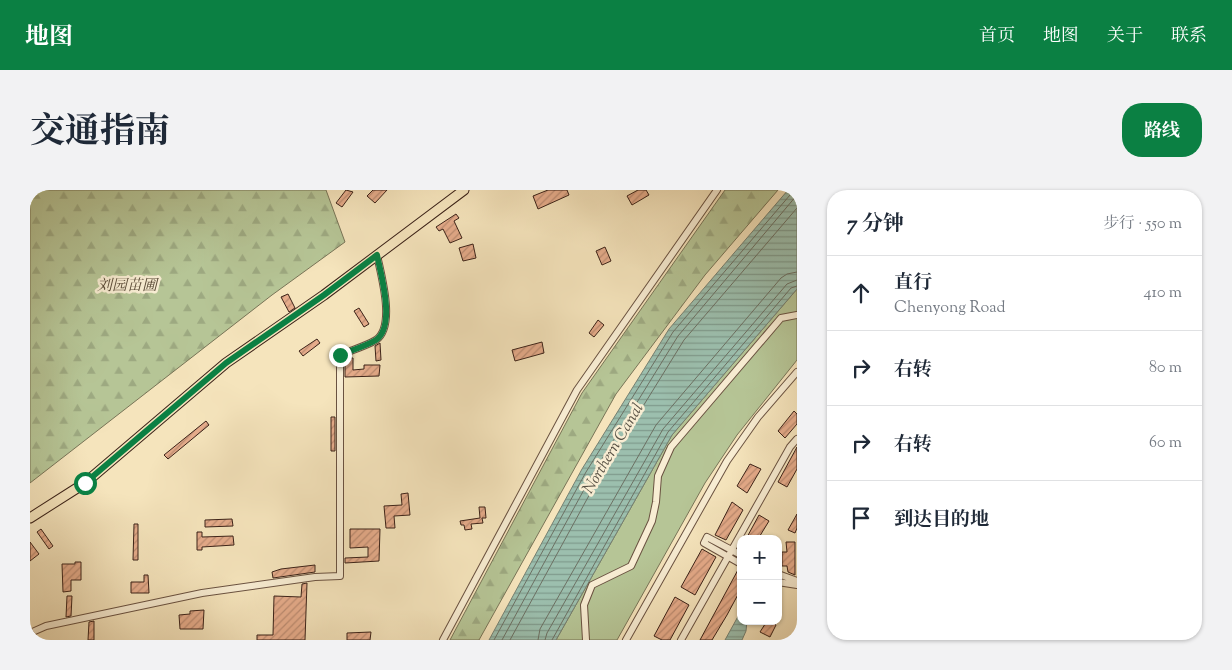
<!DOCTYPE html>
<html lang="zh">
<meta charset="utf-8">
<style>
:root{--surface:#fff;--page:#f2f2f3;--text:#1f2937;--muted:#747a83;--line:#e0e1e3;--accent:#0b8043}
body{margin:0;font-family:"Sorts Mill Goudy","Noto Serif SC",serif;background:var(--page);color:var(--text)}
.controls{position:absolute;right:15px;bottom:15px;display:grid;overflow:hidden;border-radius:10px;box-shadow:0 1px 4px #0004}
.controls button{width:45px;height:45px;display:grid;place-items:center;padding:0;border:0;border-bottom:1px solid var(--line);background:var(--surface);color:var(--text);font:25px sans-serif}
.stop{position:absolute;width:15px;height:15px;margin:-11px;border:4px solid #0b8043;border-radius:50%;background:#fff}
.stop.end{background:#0b8043;border-color:#fff;box-shadow:0 1px 5px #0008}
.list{margin:0;padding:0;list-style:none}
h2{display:flex;justify-content:space-between;align-items:center;height:65px;margin:0;padding:0 20px;font-size:21px}
h2 small{font-size:16px;font-weight:400;color:var(--muted)}
.list li{display:grid;grid-template-columns:32px 1fr auto;gap:15px;align-items:center;box-sizing:border-box;height:75px;padding:0 20px;border-top:1px solid var(--line)}
.list b{display:block;font-size:19px;white-space:nowrap}
.list p{margin:0;font-size:16px;white-space:nowrap;color:var(--muted)}
.list em{font-size:16px;font-style:normal;color:var(--muted)}
.icon{flex:none;width:28px;height:28px;fill:none;stroke:currentColor;stroke-width:2;stroke-linecap:round;stroke-linejoin:round}
.map{position:relative;flex:none;width:767px;height:450px;overflow:hidden;border-radius:20px}
header{display:flex;align-items:center;gap:30px;box-sizing:border-box;height:70px;padding:0 25px;background:var(--accent);color:#fff}
header strong{font-size:24px}
nav{display:flex;gap:28px;margin-inline-start:auto;font-size:18px}
.intro{display:flex;align-items:center;justify-content:space-between;box-sizing:border-box;height:120px;padding:0 30px}
h1{margin:0;font-size:35px}
.button{padding:12px 22px;border-radius:20px;background:var(--accent);color:#fff;font-size:18px;font-weight:700}
main{display:flex;gap:30px;padding:0 30px}
aside{flex:1;background:var(--surface);border-radius:20px;box-shadow:0 1px 4px #0004}
.map>svg:first-child{display:block}
.forest{fill:url(#forest-firs);stroke:#787457}
.park{fill:#b6c596;stroke:#787457}
.water{fill:url(#water-rules);stroke:#758072}
.lines{fill:none;stroke-linecap:round;stroke-linejoin:round}
.shore{stroke:#6c7063;stroke-width:1}
.building{fill:url(#building-hatch);stroke:#3b2218}
.minor-casing{stroke:#6a5241;stroke-width:8}
.major-casing{stroke:#3b2218;stroke-width:11}
.minor{stroke:#f8edd3;stroke-width:6}
.major{stroke:#f5e4bc;stroke-width:9}
.route{stroke:#0b8043;stroke-width:6}
.labels{text-anchor:middle;dominant-baseline:central;stroke-width:5;stroke-linejoin:round;paint-order:stroke}
.park-label{font-size:15px;font-style:italic;fill:#5a4b38;stroke:#f8edd3}
.water-label{font-size:16px;font-style:italic;fill:#585145;stroke:#f8edd3}
</style>
<header>
<strong>地图</strong>
<nav><a>首页</a><a>地图</a><a>关于</a><a>联系</a></nav>
</header>
<div class="intro"><h1>交通指南</h1><a class="button">路线</a></div>
<main>
<div class="map">
<svg width="767" height="450" viewBox="0 0 767 450">
<defs>
<pattern id="forest-firs" width="22" height="20" patternUnits="userSpaceOnUse" patternTransform="scale(1.25)"><rect width="22" height="20" fill="#b6c596"/><path d="M5 1l3.5 6h-7zM16 11l3.5 6h-7z" fill="#9da981"/></pattern>
<pattern id="water-rules" width="6" height="5" patternUnits="userSpaceOnUse" patternTransform="scale(1.25)"><rect width="6" height="5" fill="#9cbfae"/><path d="M0 2.5h6" fill="none" stroke="#809b8d"/></pattern>
<pattern id="building-hatch" width="6" height="6" patternUnits="userSpaceOnUse" patternTransform="scale(1.25)"><rect width="6" height="6" fill="#e6ac8b"/><path d="M-1 1l2-2M0 6l6-6M5 7l2-2" fill="none" stroke="#bc8c71"/></pattern>
</defs>
<rect width="100%" height="100%" fill="#f5e4bc"/>
<filter id="stains"><feTurbulence type="fractalNoise" baseFrequency=".004" numOctaves="4"/><feColorMatrix values="0 0 0 0 .2 0 0 0 0 .09 0 0 0 0 .02 0 0 0 .5 -.17"/></filter>
<radialGradient id="worn" r=".72"><stop offset=".6" stop-color="#630" stop-opacity="0"/><stop offset="1" stop-color="#630" stop-opacity=".3"/></radialGradient>
<path class="forest" d="M0 0H296L315 52 242 105 0 293Z
M695 0H748L675 85 586 204 449 450H420L552 203Z"/>
<path class="park" d="M767 99V170L707 245 675 293 587 450H526L642 245Z"/>
<path class="water" d="M758 0H767V99L642 245 526 450H459L552 279 639 139Z
M711 421V431H717L716 441 712 450H695Z"/>
<g class="lines">
<path class="shore" d="M464 450 556 282 643 142 760 5 761 0
M472 450 562 285 648 146 767 5
M480 450 568 289 654 150 767 18
M508 450 510 439 626 235 751 88 757 84 767 82
M515 450 517 443 633 239 757 94 767 90
M522 450 638 242 761 98 767 96"/>
</g>
<path class="building" d="M316 0 323 2 312 17 306 13Z
M343 0H357L345 13 337 6Z
M518 0H537L539 5 508 19 503 6Z
M608 0H616L619 5 602 15 597 6Z
M426 24 429 28 424 31 432 48 420 53 413 39 409 41 406 37Z
M443 54 446 68 433 71 429 58Z
M575 57 581 71 572 75 566 61Z
M258 104 265 118 259 122 251 107Z
M329 118 339 134 334 137 324 121Z
M568 130 574 135 564 147 559 143Z
M287 149 290 153 273 166 269 161Z
M512 152 514 163 485 171 482 160Z
M350 153 351 170 346 171 345 156Z
M315 168H323V180L334 179V175H350L349 186 315 187Z
M764 221 767 224V234L755 248 748 241Z
M301 227H305V261H301Z
M176 231 179 235 138 269 134 265Z
M767 257V279L757 297 748 292Z
M720 274 731 279 717 303 707 296Z
M378 303 380 325 364 326 365 338H356L354 316 372 315 371 304Z
M702 312 713 320 696 350 685 345Z
M449 317H455L456 328H452L453 333 441 334 442 339 435 340 434 335H431L430 331 450 328Z
M767 324V338L765 343 758 340Z
M729 325 739 331 728 349H716Z
M202 329 203 336 175 337V330Z
M104 334H108V370H103Z
M11 339 23 356 19 359 7 342Z
M320 339H350L349 371 315 373V368L338 367V357L320 358Z
M167 342H172V347L203 346 204 355 172 357V360H167Z
M0 352 9 364 0 371Z
M756 352H765V385L758 382 757 376H752V362H757Z
M672 359 686 367 665 405 651 397Z
M45 372H51V390H41V401L33 402 32 374H45Z
M285 375V382L243 388 242 382 251 379Z
M709 378 711 379V399L697 425 682 450H670Z
M114 385H118L119 403H101V392H114Z
M277 393 275 450H227V445H243L244 406 271 407 272 394Z
M37 406H42L41 426 36 427Z
M645 407 659 415 640 450H632L624 446Z
M174 420 173 439H150L149 425 160 424V421Z
M64 431V450H58L59 432Z
M737 431H745L744 433 746 435 740 447 730 442Z
M341 442 340 450H317V443Z"/>
<g class="lines">
<g class="minor-casing">
<path id="minor" d="M711 365 677 347 674 353 711 374
M748 384 767 391
M748 392 767 395
M0 443 16 436 172 403 285 387 310 386V165C322 160 336 156 346 150 366 136 351 85 347 65
M413 450 547 200 687 0
M556 450 554 415 562 395 601 376 622 331 626 312 628 286 641 257 751 128 767 125
M596 450 697 271 728 227 767 182
M651 450 760 257 767 249"/>
</g>
<g class="major-casing">
<path id="major" d="M0 328 55 293 196 173 294 105 434 0"/>
</g>
<use href="#minor" class="minor"/>
<use href="#major" class="major"/>
</g>
<g class="lines">
<path class="route" d="M55 293 196 173 294 105 347 65C351 85 366 136 346 150 336 156 322 160 310 165"/>
</g>
<g class="labels">
<g class="park-label">
<text x="97" y="96">刘园苗圃</text>
</g>
<g class="water-label">
<text transform="translate(584 259) rotate(-59)">Northern Canal</text>
</g>
</g>
<rect width="100%" height="100%" filter="url(#stains)"/>
<rect width="100%" height="100%" fill="url(#worn)"/>
</svg>
<div class="controls">
<button>+</button>
<button>−</button>
</div>
<div class="stop" style="left:55px;top:293px"></div>
<div class="stop end" style="left:310px;top:165px"></div>
</div>
<aside>
<h2>7 分钟<small>步行 · 550 m</small></h2>
<ul class="list">
<li><svg class="icon" aria-label="ahead" viewBox="0 0 24 24"><path d="M12 20V5M6 11l6-6 6 6"/></svg><div><b>直行</b><p>Chenyong Road</p></div><em>410 m</em></li>
<li><svg class="icon" aria-label="right" viewBox="0 0 24 24"><path d="M7 20v-9h11M14 6l5 5-5 5"/></svg><div><b>右转</b></div><em>80 m</em></li>
<li><svg class="icon" aria-label="right" viewBox="0 0 24 24"><path d="M7 20v-9h11M14 6l5 5-5 5"/></svg><div><b>右转</b></div><em>60 m</em></li>
<li><svg class="icon" aria-label="arrive" viewBox="0 0 24 24"><path d="M6 21V4h12l-3 4 3 4H6"/></svg><div><b>到达目的地</b></div></li>
</ul>
</aside>
</main>
